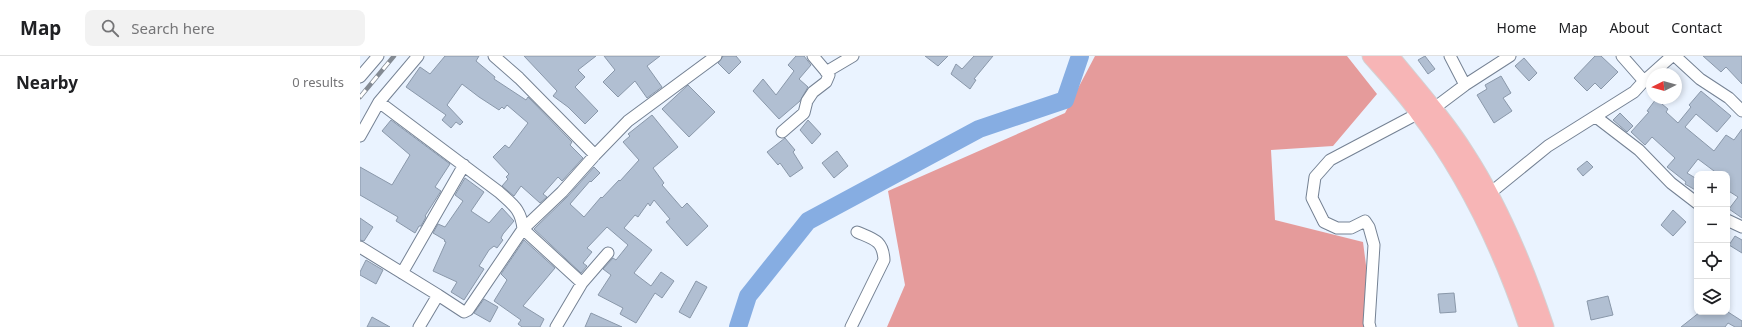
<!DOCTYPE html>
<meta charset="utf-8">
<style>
:root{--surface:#fff;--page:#f2f2f2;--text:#202124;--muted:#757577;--line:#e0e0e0}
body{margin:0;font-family:"Noto Sans",sans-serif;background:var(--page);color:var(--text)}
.controls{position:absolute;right:12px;bottom:12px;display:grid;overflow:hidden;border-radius:8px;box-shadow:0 2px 6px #0003}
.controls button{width:36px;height:36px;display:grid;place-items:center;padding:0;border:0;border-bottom:1px solid var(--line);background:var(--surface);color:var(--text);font:20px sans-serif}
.compass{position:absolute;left:1286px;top:12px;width:36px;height:36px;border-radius:50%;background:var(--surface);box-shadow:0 2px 6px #0003;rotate:265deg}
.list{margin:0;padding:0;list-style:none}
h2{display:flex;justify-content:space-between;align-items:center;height:52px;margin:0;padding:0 16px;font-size:17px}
h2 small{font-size:13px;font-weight:400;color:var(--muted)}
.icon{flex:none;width:22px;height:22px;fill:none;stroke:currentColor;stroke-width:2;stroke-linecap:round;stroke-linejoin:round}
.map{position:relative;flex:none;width:1382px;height:271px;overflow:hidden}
header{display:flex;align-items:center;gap:24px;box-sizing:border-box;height:56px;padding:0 20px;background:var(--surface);border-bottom:1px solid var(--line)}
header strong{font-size:19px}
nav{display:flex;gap:22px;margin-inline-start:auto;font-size:14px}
.search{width:280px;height:36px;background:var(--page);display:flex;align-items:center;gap:10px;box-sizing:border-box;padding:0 14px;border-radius:8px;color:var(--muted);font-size:15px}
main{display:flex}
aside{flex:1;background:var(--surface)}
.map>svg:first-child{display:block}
.forest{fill:#e59b9b}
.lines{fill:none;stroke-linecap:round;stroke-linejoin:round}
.river{stroke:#86ade2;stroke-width:18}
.building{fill:#b1bfd2;stroke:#8a98aa}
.minor-casing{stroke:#758294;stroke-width:13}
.primary-casing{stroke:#d2d3d5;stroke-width:19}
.minor{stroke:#fff;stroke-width:11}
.primary{stroke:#f7b5b6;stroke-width:17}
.rail-casing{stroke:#838a93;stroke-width:4.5}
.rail{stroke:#fff;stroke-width:3;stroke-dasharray:9;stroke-linecap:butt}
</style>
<header>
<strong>Map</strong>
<div class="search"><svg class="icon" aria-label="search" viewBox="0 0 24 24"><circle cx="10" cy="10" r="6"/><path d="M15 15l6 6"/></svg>Search here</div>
<nav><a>Home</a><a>Map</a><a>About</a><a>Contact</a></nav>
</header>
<main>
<aside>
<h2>Nearby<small>0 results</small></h2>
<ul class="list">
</ul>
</aside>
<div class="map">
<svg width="1382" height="271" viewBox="0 0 1382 271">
<rect width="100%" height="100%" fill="#eaf3ff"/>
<path class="forest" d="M735 0H987L1017 38 973 90 911 94 915 164 1003 186 1014 271H527L545 229 528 135 705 57Z"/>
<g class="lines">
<path class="river" d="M378 271 388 240 448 165 619 73 705 44 720 0"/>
</g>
<path class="building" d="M85 0H119L116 5 135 21 134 23 166 44 168 41 212 86 210 89 223 102 202 125 198 121 183 138 187 141 180 147 161 130 154 140 142 130 148 123 146 121 149 118 133 101 145 89 149 92 168 67 147 49 144 53 142 51 139 54 119 41 102 28 87 49 103 66 100 69 96 66 91 72 82 64 86 59 46 31 60 11 70 18Z
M164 0H236L218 14 225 21 215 31 238 55 225 68 208 51 193 40 197 35Z
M244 0H300L287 10 302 31 287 42 275 25 258 41 243 26 255 14Z
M363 0H376L381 6 369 18 358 7Z
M436 0H444L451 9 439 23 448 31 440 45 419 63 393 35 403 23 416 39 434 15 428 9Z
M565 0H588L578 10Z
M614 0H633L614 23 616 24 610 33 591 18 596 8 602 13Z
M1065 0 1075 13 1068 18 1058 4Z
M1235 0H1241L1258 16 1241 33 1235 27 1227 35 1214 22Z
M1343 0H1382V28L1366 11 1361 16Z
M1164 2 1177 17 1169 25 1155 10Z
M1141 20 1151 37 1143 42 1152 55 1134 67 1117 39 1127 33 1125 29Z
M328 29 355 56 329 81 302 53Z
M1341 35 1371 60 1357 76 1336 58 1325 71 1354 95 1366 79 1374 84 1382 73V162L1369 153 1378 141 1367 134V118H1358L1338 103 1327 117 1337 123V135L1325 128 1326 126 1307 111 1315 102 1292 81 1285 89 1271 76 1289 56 1287 55 1296 43 1308 53 1306 56 1318 67 1331 51 1329 49Z
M1260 57 1273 70 1267 76 1253 64Z
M292 59 318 91 293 112 304 127 302 129 322 152 327 147 348 170 327 190 306 166 310 163 294 144 290 150 288 147 278 161 275 159 264 172 292 194 274 217 291 230 301 216 314 225 302 242 295 237 276 267 260 258 263 252 238 239 251 219 243 213 253 202 256 204 268 189 247 171 227 192 232 196 223 207 227 210 221 217 174 173 207 141 234 111 240 117 231 126 230 125 210 148 224 161 241 141 242 142 259 124 260 125 279 104 263 86 270 80 268 78Z
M31 64 90 108 75 131 81 135 65 160 66 161 61 170H59L55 177 36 165 38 161 0 139V111L32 129 50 99 22 75Z
M448 64 461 78 452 88 440 74Z
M425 82 435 94 433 96 443 112 430 121 420 107 418 109 407 96Z
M477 95 488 110 474 122 462 107Z
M1227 105 1233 111 1223 120 1217 113Z
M105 122 124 136 111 155 129 167 142 152 154 165 143 178 141 182 143 184 137 192 134 190 129 194 119 210 124 213 104 244 91 236 97 226 73 215 86 186 84 185 85 184 73 177 78 168 85 171 103 145 95 139Z
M1313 154 1326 166 1313 180 1301 169Z
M0 162 13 171 4 185 0 184Z
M1375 180 1382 184V197L1369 189Z
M164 184 195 212 163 250 184 263 180 271H162L158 268 161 264 134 245 147 224 141 218Z
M6 204 23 214 16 228 0 219V216Z
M336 225 347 231 330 262 319 256Z
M1094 237 1096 256 1080 257 1078 238Z
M1248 240 1253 259 1231 264 1227 245Z
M124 243 138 251 130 266 114 257Z
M1340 256H1368L1382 265V271H1375L1368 267 1365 271H1321Z
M231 257 262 271H225Z
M12 261 30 271H7Z"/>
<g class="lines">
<g class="minor-casing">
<path id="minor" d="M134 0 159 22 235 99
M1262 0 1284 25
M1315 0 1340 23 1369 42 1382 55
M466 16 493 0
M0 21 18 0
M1105 29 1150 0
M19 46 139 136C153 149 161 153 163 173L222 227
M1073 53 1105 29 1090 0
M1236 61 1279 94 1311 127 1337 147
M422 76 444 57 447 45 453 36 466 26 469 19 453 0
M0 80 19 46 58 0
M1129 138 1188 90 1274 36 1284 25 1312 0
M1367 164 1382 171
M0 191 78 239
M42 217 104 109
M59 271 78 239 104 256 108 254 163 173 202 136 235 99 268 65 356 0
M196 271 222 227 248 197
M491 271 524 204C523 184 513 183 497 176
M1010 271 1009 267 1014 189 1009 171 1005 165 991 172H977L964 166 952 142 955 121 970 104 1059 57"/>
</g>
<g class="primary-casing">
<path id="primary" d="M1011 0C1027 18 1044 36 1058 56 1108 121 1142 194 1168 271
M1030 0C1056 32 1084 63 1106 98 1141 152 1165 211 1185 271"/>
</g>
<use href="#minor" class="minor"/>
<use href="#primary" class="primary"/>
<g class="rail-casing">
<path id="rail" d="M0 41 34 0"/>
</g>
<use href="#rail" class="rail"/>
</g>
</svg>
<div class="controls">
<button>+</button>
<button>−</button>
<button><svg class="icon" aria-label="locate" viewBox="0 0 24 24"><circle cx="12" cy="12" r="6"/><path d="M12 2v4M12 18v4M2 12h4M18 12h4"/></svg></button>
<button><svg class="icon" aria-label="layers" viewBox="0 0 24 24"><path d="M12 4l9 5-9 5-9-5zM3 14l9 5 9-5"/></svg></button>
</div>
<svg class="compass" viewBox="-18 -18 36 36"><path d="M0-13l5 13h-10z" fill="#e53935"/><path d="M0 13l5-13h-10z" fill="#757577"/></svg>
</div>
</main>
